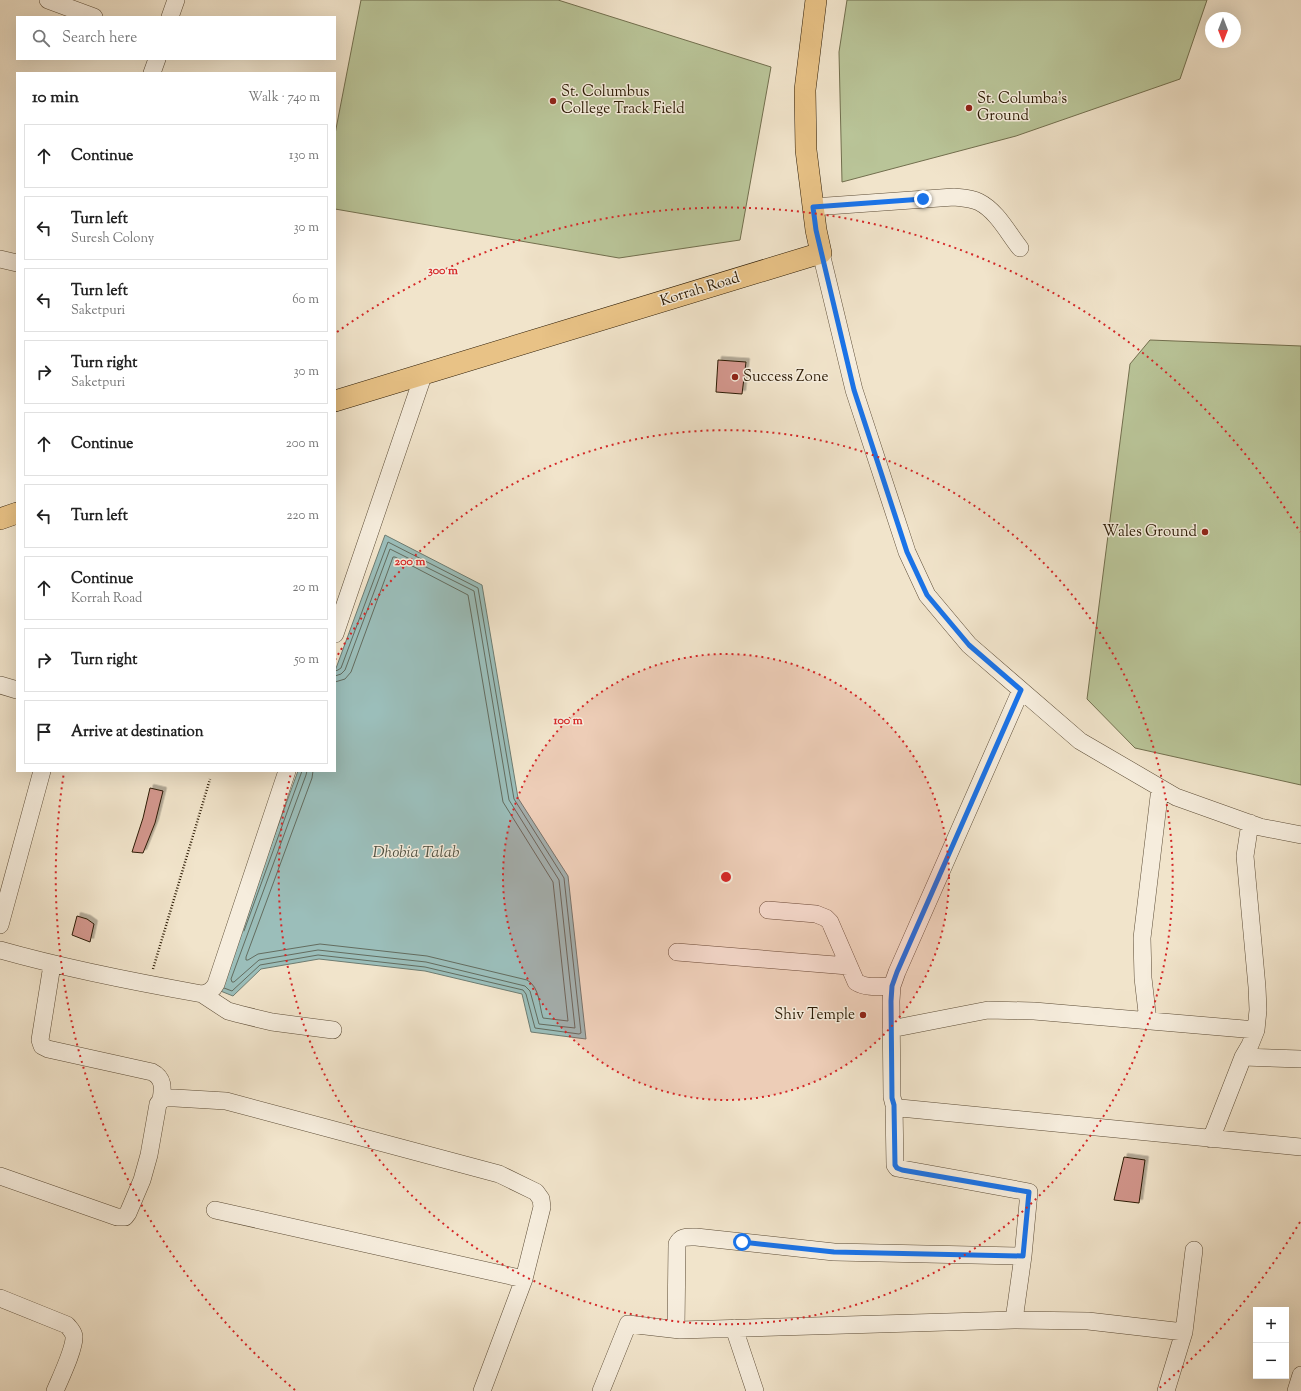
<!DOCTYPE html>
<meta charset="utf-8">
<style>
:root{--surface:#fff;--page:#f6f6f6;--text:#222;--muted:#767676;--line:#e0e0e0}
body{margin:0;font-family:"Sorts Mill Goudy",serif;background:var(--page);color:var(--text)}
.controls{position:absolute;right:12px;bottom:12px;display:grid;overflow:hidden;border-radius:0px;box-shadow:0 4px 16px #0002}
.controls button{width:36px;height:36px;display:grid;place-items:center;padding:0;border:0;border-bottom:1px solid var(--line);background:var(--surface);color:var(--text);font:20px sans-serif}
.compass{position:absolute;left:1205px;top:12px;width:36px;height:36px;border-radius:50%;background:var(--surface);box-shadow:0 4px 16px #0002;rotate:180deg}
.stop{position:absolute;width:12px;height:12px;margin:-9px;border:3px solid #1a73e8;border-radius:50%;background:#fff}
.stop.end{background:#1a73e8;border-color:#fff;box-shadow:0 1px 4px #0008}
.list{margin:0;padding:0;list-style:none}
h2{display:flex;justify-content:space-between;align-items:center;height:52px;margin:0;padding:0 16px;font-size:17px}
h2 small{font-size:13px;font-weight:400;color:var(--muted)}
.list li{display:grid;grid-template-columns:26px 1fr auto;gap:12px;align-items:center;box-sizing:border-box;height:64px;margin:0 8px 8px;padding:0 8px;border:1px solid var(--line);border-radius:0px}
.list b{display:block;font-size:15px;white-space:nowrap}
.list p{margin:0;font-size:13px;white-space:nowrap;color:var(--muted)}
.list em{font-size:13px;font-style:normal;color:var(--muted)}
.icon{flex:none;width:22px;height:22px;fill:none;stroke:currentColor;stroke-width:2;stroke-linecap:round;stroke-linejoin:round}
.map{position:relative;flex:none;width:1301px;height:1391px;overflow:hidden}
.search{position:absolute;background:var(--surface);box-shadow:0 4px 16px #0002;left:16px;top:16px;width:320px;height:44px;display:flex;align-items:center;gap:10px;box-sizing:border-box;padding:0 14px;border-radius:0px;color:var(--muted);font-size:15px}
.panel{position:absolute;background:var(--surface);box-shadow:0 4px 16px #0002;left:16px;top:72px;width:320px;height:700px;border-radius:0px}
.map>svg:first-child{display:block}
.green{fill:#b9c498;stroke:#726f4e}
.water{fill:#9bbeba;stroke:#6e7c71}
.lines{fill:none;stroke-linecap:round;stroke-linejoin:round}
.shore{stroke:#636c5f;stroke-width:1}
.building{fill:#d2968c;stroke:#2b1a04;filter:url(#shadow)}
.minor-casing{stroke:#5c4c36;stroke-width:18}
.major-casing{stroke:#2b1a04;stroke-width:22}
.path{stroke:#2b1a04;stroke-width:2.5;stroke-dasharray:1 2;stroke-linecap:butt}
.minor{stroke:#f6eddd;stroke-width:17}
.major{stroke:#e8c286;stroke-width:21}
.route{stroke:#1a73e8;stroke-width:5}
.ring{fill:none;stroke:#d62828;stroke-width:2;stroke-dasharray:2 4}
.poi-dot{fill:#8f2418;stroke:#f6eddd;stroke-width:1.5}
.labels{text-anchor:middle;dominant-baseline:central;stroke-width:3;stroke-linejoin:round;paint-order:stroke}
.poi-label{font-size:15px;fill:#2b1a04;stroke:#f6eddd;text-anchor:start}
.street-label{font-size:15px;fill:#2b1a04;stroke:#f6eddd}
.water-label{font-size:16px;font-style:italic;fill:#525344;stroke:#f6eddd}
.centre{fill:#d62828;stroke:#f6eddd;stroke-width:2}
.ring-label{font-size:12px;text-anchor:middle;font-weight:bold;fill:#d62828;stroke:#f6eddd;stroke-width:3;stroke-linejoin:round;paint-order:stroke}
</style>
<div class="map">
<svg width="1301" height="1391" viewBox="0 0 1301 1391">
<defs>
<filter id="shadow"><feDropShadow dx="3.5" dy="-3.5" stdDeviation="0" flood-color="#0004"/></filter>
</defs>
<rect width="100%" height="100%" fill="#f1e4cb"/>
<filter id="stains"><feTurbulence type="fractalNoise" baseFrequency=".005" numOctaves="4"/><feColorMatrix values="0 0 0 0 .2 0 0 0 0 .09 0 0 0 0 .02 0 0 0 .5 -.17"/></filter>
<radialGradient id="worn" r=".72"><stop offset=".6" stop-color="#630" stop-opacity="0"/><stop offset="1" stop-color="#630" stop-opacity=".3"/></radialGradient>
<path class="green" d="M361 0H558L771 67 740 240 619 258 335 209V134Z
M847 0H1207L1180 79 1016 136 842 182 839 52Z
M1150 340 1301 346V785L1135 748 1087 699 1130 364Z"/>
<path class="water" d="M385 535 482 585 518 798 568 876 586 1039 531 1032 522 994 425 971 319 959 261 969 233 996 218 990 298 771H335V671Z"/>
<g class="lines">
<path class="shore" d="M307 771 306 775 231 979 232 982H234L259 960 318 950 426 962 525 986 530 991 539 1024 575 1028 559 880 509 800 474 591 390 549 345 670 341 674 335 676
M313 771 312 778 246 957V960H248L258 954 320 944 427 956 527 980C540 987 539 1006 543 1018L568 1021 553 882 503 802 468 595 395 557H393L351 672 345 679 335 682
M244 931 302 771
M224 988 232 991 260 965 318 955 425 967 523 990 526 994 535 1028 579 1034 581 1033 564 878 514 799 478 588 388 542 341 668 338 670 335 671"/>
</g>
<path class="building" d="M718 360 746 362 742 394 716 392Z
M150 788 163 791 155 823 143 853 132 852 143 818Z
M77 916 87 919 94 924 90 942 72 935Z
M1124 1157 1145 1160 1139 1203 1114 1200Z"/>
<g class="lines">
<g class="minor-casing">
<path id="minor" d="M48 0 94 17
M170 17 176 0
M152 73 157 59
M813 207 954 197C963 198 971 198 979 202 997 211 1008 233 1020 248
M821 253 854 390 907 552 927 595 969 645 1080 741 1176 797 1260 827 1301 835
M0 259 17 263
M335 634 424 373
M0 685 17 690
M1021 690 897 972 892 986 891 1001 892 1097 894 1105 900 1108 1301 1147
M768 910 816 914 826 918 830 922 856 982C867 989 881 986 892 986
M0 925 42 771
M0 950C67 969 134 982 202 994 209 993 213 990 216 984L287 771
M677 952 848 966
M52 965 40 1040 42 1046 48 1049 152 1072C164 1078 163 1088 161 1100
M202 994 228 1011 239 1014 272 1022 333 1030
M1148 1021 1143 978 1142 938 1160 788
M891 1029 988 1010 1034 1011 1256 1030
M1243 1057 1301 1059
M894 1105 895 1165 897 1168 1029 1192 1023 1256 1014 1320
M1211 1139 1243 1057 1250 1045 1256 1030 1258 1010 1257 987 1245 856 1250 823
M0 1176 117 1217H125L128 1213 142 1180 149 1155 158 1104 161 1100 166 1098H175L226 1101 499 1174 536 1192 541 1199 542 1207 524 1279 482 1391
M215 1210 524 1279
M0 1298 67 1325C70 1329 73 1331 74 1336 75 1348 60 1379 55 1391
M734 1328 755 1391
M676 1329 677 1244C681 1236 687 1237 696 1237L834 1252 1023 1256
M601 1391 628 1324 680 1330 1014 1320 1088 1321 1184 1332
M1166 1391 1184 1332 1194 1250
M1296 1391 1301 1375"/>
</g>
<g class="major-casing">
<path id="major" d="M335 401 821 253 816 230 806 150 805 90 816 0
M0 519 17 513"/>
</g>
<path class="path" d="M153 969 210 779"/>
<use href="#minor" class="minor"/>
<use href="#major" class="major"/>
</g>
<g class="lines">
<path class="route" d="M742 1242 834 1252 1023 1256 1029 1192 902 1170 897 1168 895 1165 894 1105 892 1098 891 1001 892 986 897 972 1021 690 969 645 927 595 907 552 854 390 816 230 813 207 923 199"/>
</g>
<circle cx="726" cy="877" r="223" fill="#d62828" fill-opacity=".12"/>
<g class="ring">
<circle cx="726" cy="877" r="223"/>
<path d="M335 660A447 447 0 1 1 291 773"/>
<path d="M1300 1222A670 670 0 0 1 1157 1390M295 1390A670 670 0 0 1 64 772M337 332A670 670 0 0 1 1300 532"/>
</g>
<g class="poi-dot">
<circle cx="553" cy="101" r="4"/>
<circle cx="969" cy="108" r="4"/>
<circle cx="735" cy="377" r="4"/>
<circle cx="1205" cy="532" r="4"/>
<circle cx="863" cy="1015" r="4"/>
</g>
<g class="labels">
<g class="poi-label">
<text x="561" y="92">St. Columbus<tspan x="561" dy="17">College Track Field</tspan></text>
<text x="977" y="99">St. Columba's<tspan x="977" dy="17">Ground</tspan></text>
<text x="743" y="377">Success Zone</text>
<text x="1197" y="532" text-anchor="end">Wales Ground</text>
<text x="855" y="1015" text-anchor="end">Shiv Temple</text>
</g>
<g class="street-label">
<text transform="translate(700 290) rotate(-17)">Korrah Road</text>
</g>
<g class="water-label">
<text x="416" y="853">Dhobia Talab</text>
</g>
</g>
<circle cx="726" cy="877" r="6" class="centre"/>
<g class="ring-label">
<text x="443" y="274">300 m</text>
<text x="410" y="565">200 m</text>
<text x="568" y="724">100 m</text>
</g>
<rect width="100%" height="100%" filter="url(#stains)"/>
<rect width="100%" height="100%" fill="url(#worn)"/>
</svg>
<div class="controls">
<button>+</button>
<button>−</button>
</div>
<svg class="compass" viewBox="-18 -18 36 36"><path d="M0-13l5 13h-10z" fill="#e53935"/><path d="M0 13l5-13h-10z" fill="#767676"/></svg>
<div class="stop" style="left:742px;top:1242px"></div>
<div class="stop end" style="left:923px;top:199px"></div>
<div class="search"><svg class="icon" aria-label="search" viewBox="0 0 24 24"><circle cx="10" cy="10" r="6"/><path d="M15 15l6 6"/></svg>Search here</div>
<section class="panel">
<h2>10 min<small>Walk · 740 m</small></h2>
<ul class="list">
<li><svg class="icon" aria-label="ahead" viewBox="0 0 24 24"><path d="M12 20V5M6 11l6-6 6 6"/></svg><div><b>Continue</b></div><em>130 m</em></li>
<li><svg class="icon" aria-label="left" viewBox="0 0 24 24"><path d="M17 20v-9H6M10 6l-5 5 5 5"/></svg><div><b>Turn left</b><p>Suresh Colony</p></div><em>30 m</em></li>
<li><svg class="icon" aria-label="left" viewBox="0 0 24 24"><path d="M17 20v-9H6M10 6l-5 5 5 5"/></svg><div><b>Turn left</b><p>Saketpuri</p></div><em>60 m</em></li>
<li><svg class="icon" aria-label="right" viewBox="0 0 24 24"><path d="M7 20v-9h11M14 6l5 5-5 5"/></svg><div><b>Turn right</b><p>Saketpuri</p></div><em>30 m</em></li>
<li><svg class="icon" aria-label="ahead" viewBox="0 0 24 24"><path d="M12 20V5M6 11l6-6 6 6"/></svg><div><b>Continue</b></div><em>200 m</em></li>
<li><svg class="icon" aria-label="left" viewBox="0 0 24 24"><path d="M17 20v-9H6M10 6l-5 5 5 5"/></svg><div><b>Turn left</b></div><em>220 m</em></li>
<li><svg class="icon" aria-label="ahead" viewBox="0 0 24 24"><path d="M12 20V5M6 11l6-6 6 6"/></svg><div><b>Continue</b><p>Korrah Road</p></div><em>20 m</em></li>
<li><svg class="icon" aria-label="right" viewBox="0 0 24 24"><path d="M7 20v-9h11M14 6l5 5-5 5"/></svg><div><b>Turn right</b></div><em>50 m</em></li>
<li><svg class="icon" aria-label="arrive" viewBox="0 0 24 24"><path d="M6 21V4h12l-3 4 3 4H6"/></svg><div><b>Arrive at destination</b></div></li>
</ul>
</section>
</div>
